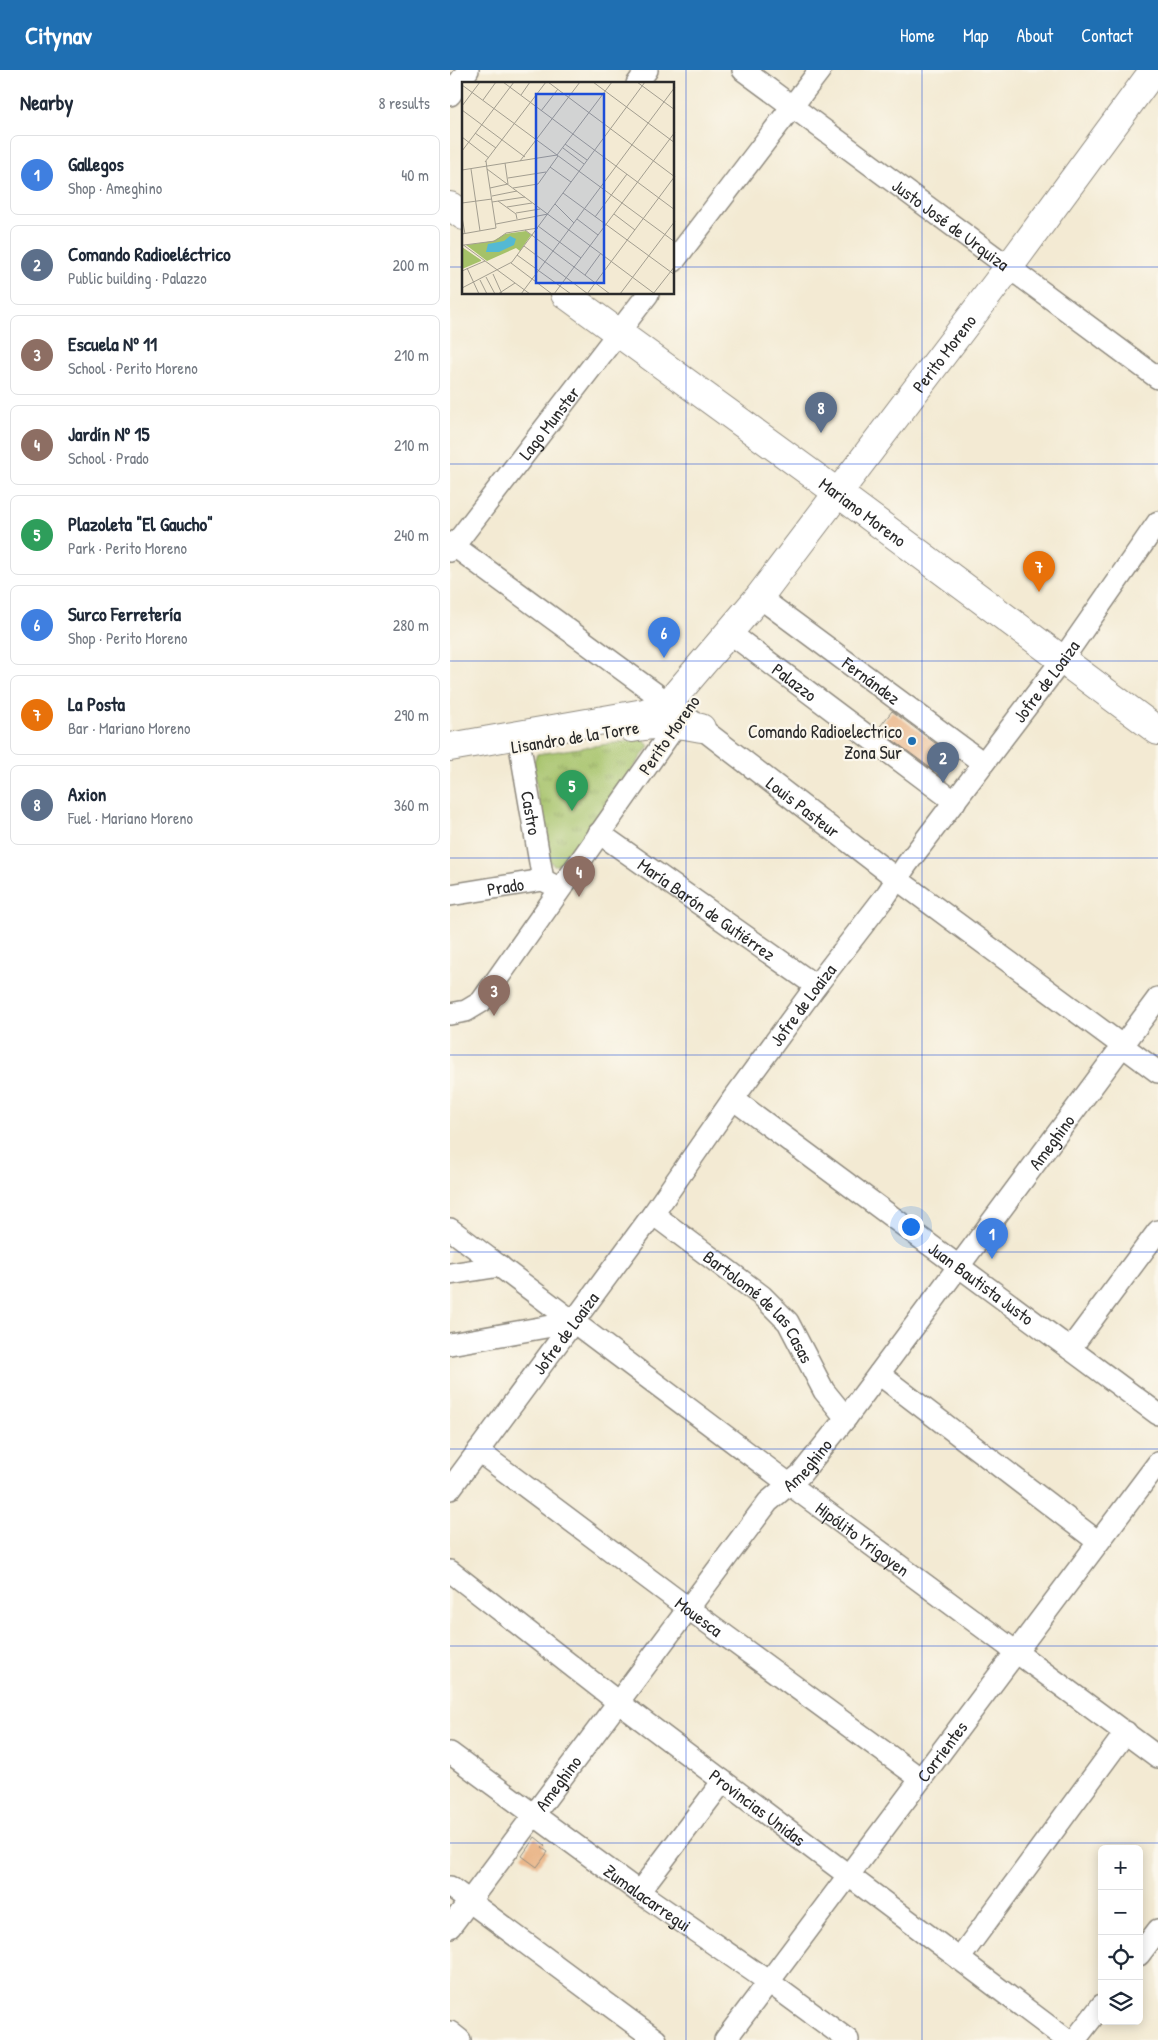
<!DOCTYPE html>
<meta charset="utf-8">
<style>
:root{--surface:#fff;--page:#f2f2f3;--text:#1f2937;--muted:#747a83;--line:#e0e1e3;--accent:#1f6fb2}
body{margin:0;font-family:"Patrick Hand",sans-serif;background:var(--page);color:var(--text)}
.controls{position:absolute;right:15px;bottom:15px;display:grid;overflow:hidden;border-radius:8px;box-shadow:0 2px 12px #0003}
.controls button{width:45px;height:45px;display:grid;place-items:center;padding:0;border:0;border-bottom:1px solid var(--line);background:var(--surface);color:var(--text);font:25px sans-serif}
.you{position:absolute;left:460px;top:1156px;width:18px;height:18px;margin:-12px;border:4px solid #fff;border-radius:50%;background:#1a73e8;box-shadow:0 0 0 8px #1a73e833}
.badge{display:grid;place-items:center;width:32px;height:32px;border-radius:50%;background:var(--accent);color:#fff;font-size:16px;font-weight:700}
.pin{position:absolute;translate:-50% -41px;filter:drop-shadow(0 1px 2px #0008)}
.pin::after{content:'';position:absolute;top:26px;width:18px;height:15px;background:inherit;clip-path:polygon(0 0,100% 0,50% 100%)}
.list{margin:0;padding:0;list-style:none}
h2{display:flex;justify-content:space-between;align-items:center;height:65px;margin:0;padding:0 20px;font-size:21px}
h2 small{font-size:16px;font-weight:400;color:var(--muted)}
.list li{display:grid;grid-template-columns:32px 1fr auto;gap:15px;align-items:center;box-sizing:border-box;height:80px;margin:0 10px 10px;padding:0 10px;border:1px solid var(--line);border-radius:8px}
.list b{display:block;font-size:19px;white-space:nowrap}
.list p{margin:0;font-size:16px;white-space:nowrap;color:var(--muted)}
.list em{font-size:16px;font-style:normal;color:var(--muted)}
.icon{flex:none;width:28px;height:28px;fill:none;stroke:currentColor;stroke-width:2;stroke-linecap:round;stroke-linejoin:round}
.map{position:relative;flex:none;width:708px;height:1970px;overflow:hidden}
header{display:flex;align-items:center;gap:30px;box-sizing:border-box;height:70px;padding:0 25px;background:var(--accent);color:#fff}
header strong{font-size:24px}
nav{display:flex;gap:28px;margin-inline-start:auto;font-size:18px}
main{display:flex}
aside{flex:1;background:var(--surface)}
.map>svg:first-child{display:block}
.park{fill:url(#park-tufts);stroke:#68764a}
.building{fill:#e9b486}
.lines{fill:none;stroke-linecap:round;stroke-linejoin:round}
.minor-casing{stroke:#8f8a7f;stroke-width:24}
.major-casing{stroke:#8f8a7f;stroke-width:30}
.minor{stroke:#fff;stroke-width:21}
.major{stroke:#fff;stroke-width:28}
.grid{fill:none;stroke:#1d4ed8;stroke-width:1;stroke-opacity:0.55}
.poi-dot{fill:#1f6fb2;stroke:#fbf7ec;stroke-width:2}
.labels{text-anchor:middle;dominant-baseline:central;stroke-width:4.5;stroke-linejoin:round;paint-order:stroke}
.street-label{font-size:18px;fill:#2b2b2b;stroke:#fbf7ec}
.poi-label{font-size:18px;fill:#2b2b2b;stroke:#fbf7ec;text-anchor:end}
.inset-road{fill:none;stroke:#a39e90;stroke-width:1}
.view{fill:#1d4ed8;fill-opacity:0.15;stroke:#1d4ed8;stroke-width:2.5}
.inset-edge{fill:none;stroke:#2b2b2b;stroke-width:2.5}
</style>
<header>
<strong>Citynav</strong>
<nav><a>Home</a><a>Map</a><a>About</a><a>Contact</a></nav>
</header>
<main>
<aside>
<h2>Nearby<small>8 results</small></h2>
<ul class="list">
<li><span class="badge" style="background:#3f7fe0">1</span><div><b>Gallegos</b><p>Shop · Ameghino</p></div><em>40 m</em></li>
<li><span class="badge" style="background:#5c6f8a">2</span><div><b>Comando Radioeléctrico</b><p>Public building · Palazzo</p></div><em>200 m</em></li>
<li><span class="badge" style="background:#8d6e63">3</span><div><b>Escuela Nº 11</b><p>School · Perito Moreno</p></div><em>210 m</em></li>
<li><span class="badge" style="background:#8d6e63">4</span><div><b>Jardín Nº 15</b><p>School · Prado</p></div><em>210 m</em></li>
<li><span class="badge" style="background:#2e9e5b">5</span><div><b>Plazoleta &quot;El Gaucho&quot;</b><p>Park · Perito Moreno</p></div><em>240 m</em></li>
<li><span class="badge" style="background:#3f7fe0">6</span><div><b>Surco Ferretería</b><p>Shop · Perito Moreno</p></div><em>280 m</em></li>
<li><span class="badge" style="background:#e8710a">7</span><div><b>La Posta</b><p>Bar · Mariano Moreno</p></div><em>290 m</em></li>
<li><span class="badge" style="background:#5c6f8a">8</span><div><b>Axion</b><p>Fuel · Mariano Moreno</p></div><em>360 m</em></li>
</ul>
</aside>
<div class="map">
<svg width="708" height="1970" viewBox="0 0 708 1970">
<defs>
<pattern id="park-tufts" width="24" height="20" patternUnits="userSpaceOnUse" patternTransform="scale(1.25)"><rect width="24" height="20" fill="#a5c269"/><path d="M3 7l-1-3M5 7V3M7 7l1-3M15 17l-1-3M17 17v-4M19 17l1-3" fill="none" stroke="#879e57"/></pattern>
</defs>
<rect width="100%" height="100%" fill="#fbf7ec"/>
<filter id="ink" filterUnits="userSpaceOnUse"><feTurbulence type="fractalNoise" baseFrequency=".02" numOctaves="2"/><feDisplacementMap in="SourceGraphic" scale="10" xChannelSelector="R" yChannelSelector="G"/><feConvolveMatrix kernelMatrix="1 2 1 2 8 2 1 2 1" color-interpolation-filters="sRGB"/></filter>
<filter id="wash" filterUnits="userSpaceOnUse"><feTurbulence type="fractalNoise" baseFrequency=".0096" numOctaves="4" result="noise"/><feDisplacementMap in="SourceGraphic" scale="20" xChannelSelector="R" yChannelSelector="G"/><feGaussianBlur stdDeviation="1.12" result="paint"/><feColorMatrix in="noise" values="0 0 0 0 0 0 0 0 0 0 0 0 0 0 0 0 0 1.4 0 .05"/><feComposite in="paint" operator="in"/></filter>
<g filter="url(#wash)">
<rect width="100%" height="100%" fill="#f3ead3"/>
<path class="park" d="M193 669 199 676 115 796 104 795 97 789 83 693 87 684Z"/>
<g id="blocks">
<path class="building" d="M442 641 497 682 483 700 428 659Z
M85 1767 95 1775 92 1778 98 1782 87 1797 72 1786Z"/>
</g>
</g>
<g filter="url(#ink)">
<use href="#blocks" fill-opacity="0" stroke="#8f8a7f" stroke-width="1"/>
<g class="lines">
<g class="minor-casing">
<g id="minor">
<path id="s1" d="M293 0 708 308"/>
<path d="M187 14 197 0"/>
<path d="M0 25 18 0"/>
<path d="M224 191 370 0"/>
<path id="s2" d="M0 473 233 644 447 809 708 1002"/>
<path id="s3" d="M0 481 198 224"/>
<path id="s4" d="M309 527 533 693"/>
<path id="s5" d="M280 563 505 732"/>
<path id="s6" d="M70 676 93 810"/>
<path id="s7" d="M149 763 366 916"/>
<path id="s8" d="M0 825 93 810 105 816"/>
<path d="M0 944 16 941 31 932 233 645"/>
<path id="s9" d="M283 1029 708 1344"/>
<path id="s10" d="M203 1144 312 1226 338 1252 374 1321 396 1348"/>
<path id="s11" d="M0 1159 339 1414 708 1687"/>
<path d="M0 1204 50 1196"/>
<path d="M0 1274 124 1252"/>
<path d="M620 1279 708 1161"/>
<path d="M429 1304 647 1471"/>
<path id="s12" d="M28 1381 239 1539 471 1709"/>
<path id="s13" d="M0 1419 203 1144 283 1029 366 916 437 824 457 794 612 590 708 452"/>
<path id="s14" d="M0 1501 168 1632 617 1970"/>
<path id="s15" d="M0 1683 189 1822 319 1912 398 1970"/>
<path d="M0 1817 206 1970"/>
<path d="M189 1822 273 1711"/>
<path id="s16" d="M0 1857 318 1432 351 1404 396 1348 708 928"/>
<path d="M689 1885 708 1860"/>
<path d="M509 1889 676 1662"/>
<path d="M0 1962 10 1970"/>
<path id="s17" d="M275 1970 708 1393"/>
<path d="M625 1970 652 1935"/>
</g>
</g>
<g class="major-casing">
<g id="major">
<path d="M0 136 14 146"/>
<path id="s18" d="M115 224 388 423 708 661"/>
<path d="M182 658C205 654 227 652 251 658"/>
<path id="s19" d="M0 677 194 643 218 634 309 527 559 197 704 0"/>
</g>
</g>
<use href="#minor" class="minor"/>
<use href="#major" class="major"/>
</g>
</g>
<path class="grid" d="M236 0V1970M472 0V1970M0 197H14M224 197H708M0 394H708M0 591H708M0 788H708M0 985H708M0 1182H708M0 1379H708M0 1576H708M0 1773H708"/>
<circle class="poi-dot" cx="462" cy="671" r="5"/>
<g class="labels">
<g class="street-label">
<text stroke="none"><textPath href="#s1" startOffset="259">Justo José de Urquiza</textPath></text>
<text stroke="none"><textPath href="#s19" startOffset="669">Perito Moreno</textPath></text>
<text stroke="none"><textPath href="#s3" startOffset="162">Lago Munster</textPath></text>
<text stroke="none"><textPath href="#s18" startOffset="369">Mariano Moreno</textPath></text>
<text stroke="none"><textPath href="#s4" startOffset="140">Fernández</textPath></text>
<text stroke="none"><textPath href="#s5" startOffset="81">Palazzo</textPath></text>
<text stroke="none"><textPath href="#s13" startOffset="1004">Jofre de Loaiza</textPath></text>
<text transform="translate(219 665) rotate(-55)">Perito Moreno</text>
<text transform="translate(125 667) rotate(-9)">Lisandro de la Torre</text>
<text stroke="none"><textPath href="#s2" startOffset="441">Louis Pasteur</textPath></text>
<text stroke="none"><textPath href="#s6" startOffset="68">Castro</textPath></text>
<text stroke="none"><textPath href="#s8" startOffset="56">Prado</textPath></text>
<text stroke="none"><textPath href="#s7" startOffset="132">María Barón de Gutiérrez</textPath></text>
<text stroke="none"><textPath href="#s13" startOffset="599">Jofre de Loaiza</textPath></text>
<text stroke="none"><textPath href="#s16" startOffset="990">Ameghino</textPath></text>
<text stroke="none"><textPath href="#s9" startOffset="309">Juan Bautista Justo</textPath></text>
<text stroke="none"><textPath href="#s10" startOffset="142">Bartolomé de las Casas</textPath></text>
<text stroke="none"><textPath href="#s13" startOffset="194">Jofre de Loaiza</textPath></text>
<text stroke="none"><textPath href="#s16" startOffset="585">Ameghino</textPath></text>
<text stroke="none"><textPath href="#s11" startOffset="516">Hipólito Yrigoyen</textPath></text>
<text stroke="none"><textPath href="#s12" startOffset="276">Mouesca</textPath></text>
<text stroke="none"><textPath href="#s17" startOffset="361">Corrientes</textPath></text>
<text stroke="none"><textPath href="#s16" startOffset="180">Ameghino</textPath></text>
<text stroke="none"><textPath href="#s14" startOffset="388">Provincias Unidas</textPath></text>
<text stroke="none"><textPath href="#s15" startOffset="245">Zumalacarregui</textPath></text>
</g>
<g class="poi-label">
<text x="452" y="661">Comando Radioelectrico<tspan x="452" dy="21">Zona Sur</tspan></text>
</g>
</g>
<g transform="translate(12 12)">
<rect width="212" height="212" fill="#f3ead3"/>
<path d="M64 149 69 153 58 169 54 166 25 179 4 163 31 159 43 152ZM0 165 19 178V179L0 187Z" fill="#a5c269"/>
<path d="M48 154 54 157 52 163 37 170H24L26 162 42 159Z" fill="#54b9d3"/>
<path class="inset-road" d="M41 0 213 128M86 0 213 95M131 0 213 61M175 0 213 28M0 3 213 160M59 13 68 0M21 18 34 0M0 24 18 0M0 28 63 75M79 29 96 7M13 51 34 66M0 55 27 76M103 62 125 78M101 66 122 82M0 69 52 0M24 79 25 87 193 212M58 79 118 0M23 80 84 0M88 85 109 100M9 87 18 149M0 88 95 73 150 0M46 96 84 90M28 106 46 102 43 81M51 106 76 102 96 74M101 111 213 193M30 114 55 109M36 119 54 132 55 137M30 120 63 115M0 121 30 117M93 122 112 141M45 125 70 121M54 131 78 127M152 132 173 148M0 135 3 152M133 135 165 92M115 137 136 153M34 142 86 132M76 144 119 176M63 148 148 212M0 152 34 146 25 87M0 162 68 212M2 163 33 159 44 151 76 146M62 164 126 212M55 173 109 212M49 181 90 212M5 186 17 212M0 189 23 179M31 192 40 212M123 193 139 171M24 195 33 212M18 198 25 212M0 206 50 180 183 0M36 212 53 201M59 212 213 5M92 212 213 50M125 212 213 94M158 212 213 139M191 212 213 184"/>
<path class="view" d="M74 12H142V201H74Z"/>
<rect width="212" height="212" class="inset-edge"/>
</g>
</svg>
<div class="controls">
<button>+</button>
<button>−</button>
<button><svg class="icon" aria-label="locate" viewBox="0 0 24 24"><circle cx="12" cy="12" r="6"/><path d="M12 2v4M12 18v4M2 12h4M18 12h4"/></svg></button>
<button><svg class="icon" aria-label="layers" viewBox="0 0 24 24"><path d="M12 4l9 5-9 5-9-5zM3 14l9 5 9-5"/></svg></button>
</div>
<div class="you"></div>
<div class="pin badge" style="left:542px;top:1189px;background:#3f7fe0">1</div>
<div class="pin badge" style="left:493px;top:713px;background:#5c6f8a">2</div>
<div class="pin badge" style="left:44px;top:946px;background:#8d6e63">3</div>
<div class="pin badge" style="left:129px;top:827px;background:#8d6e63">4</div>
<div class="pin badge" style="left:122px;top:741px;background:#2e9e5b">5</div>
<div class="pin badge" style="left:214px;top:588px;background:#3f7fe0">6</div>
<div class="pin badge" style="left:589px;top:522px;background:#e8710a">7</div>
<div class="pin badge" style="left:371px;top:363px;background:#5c6f8a">8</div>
</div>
</main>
